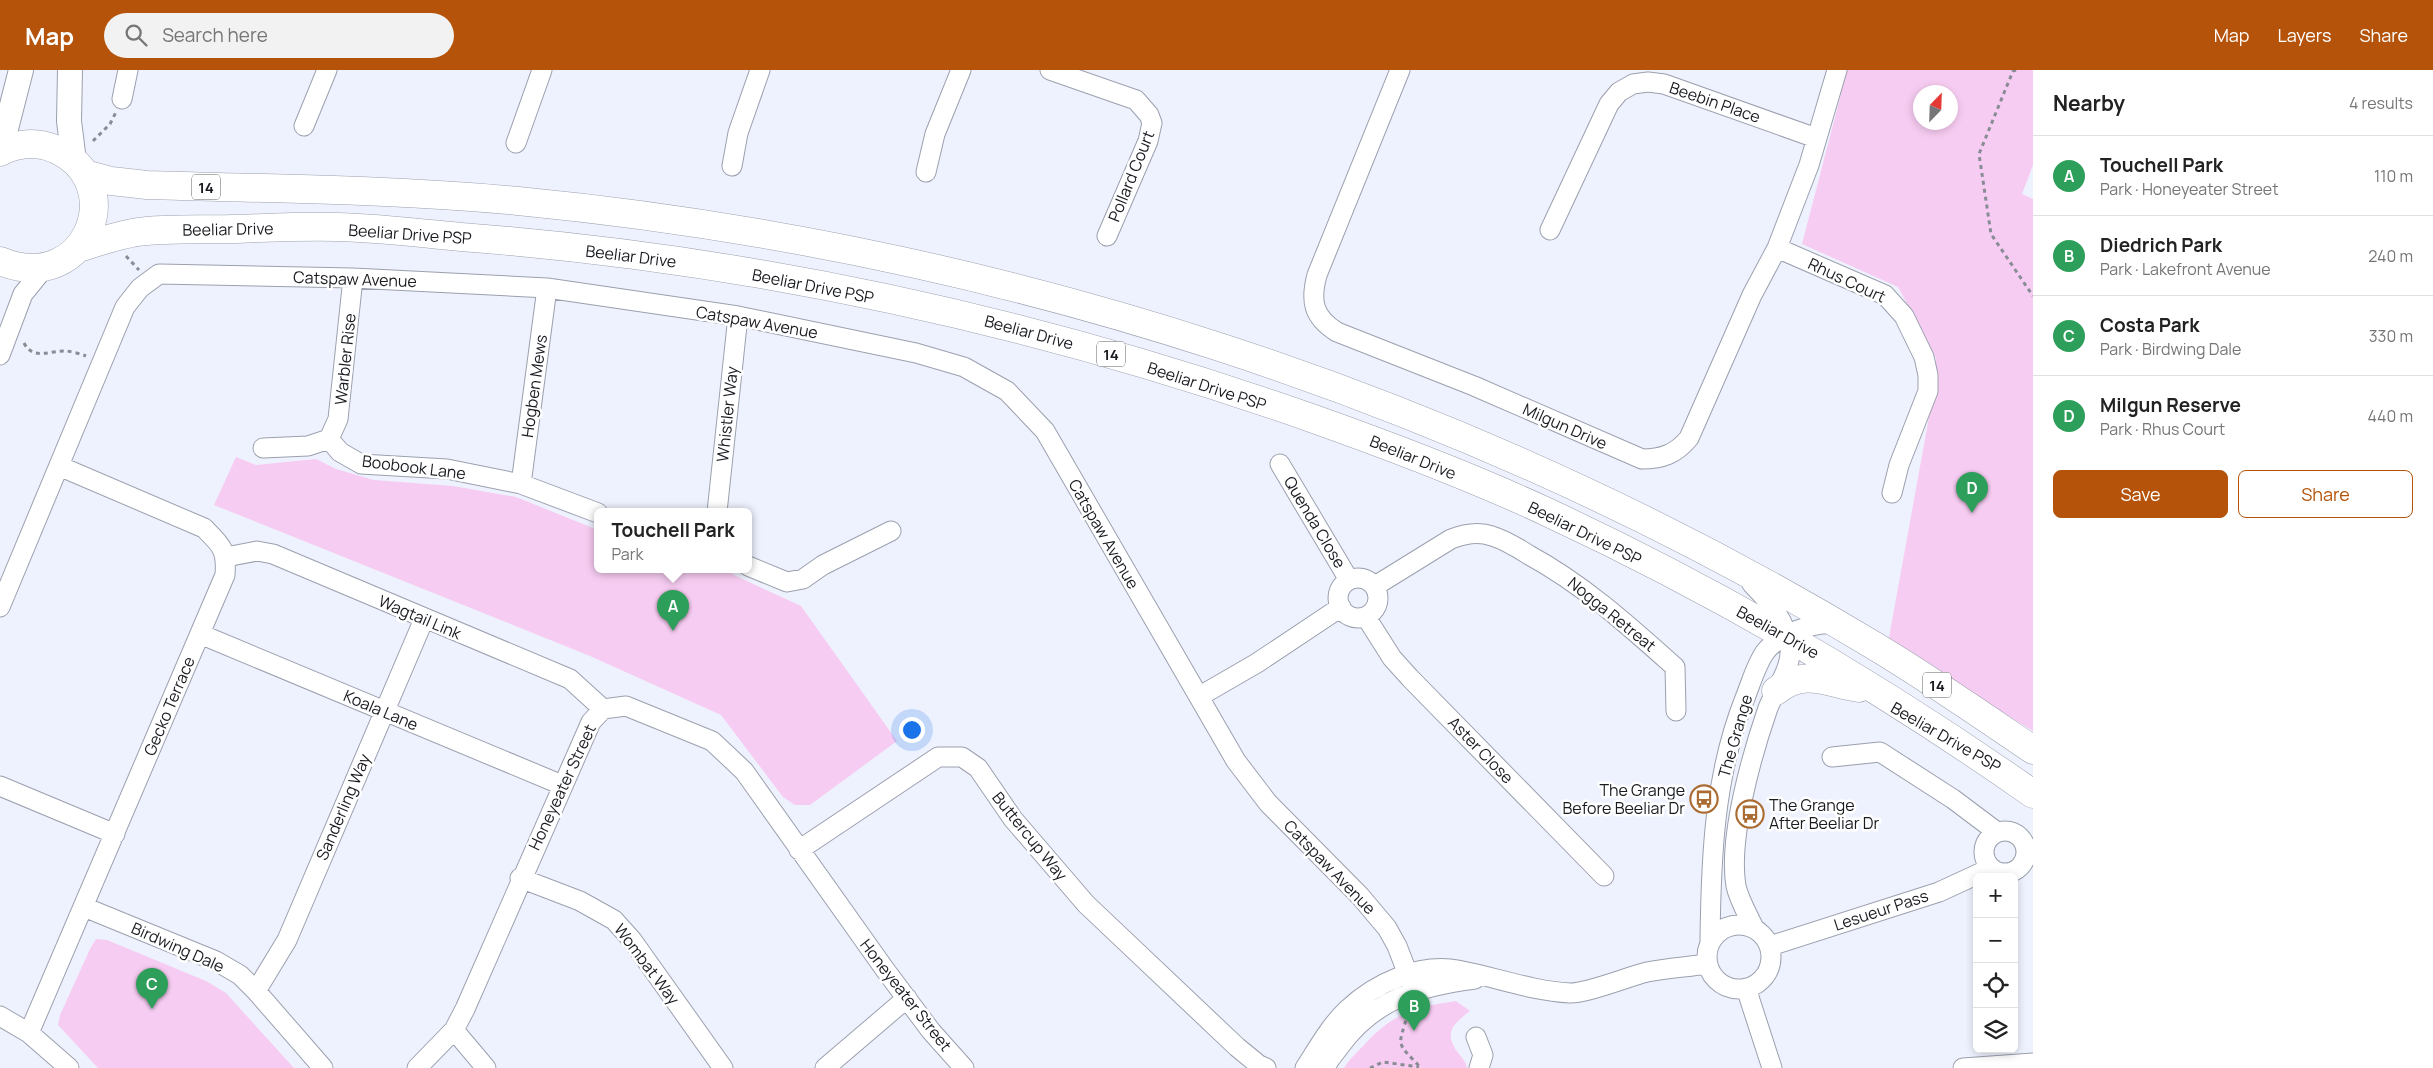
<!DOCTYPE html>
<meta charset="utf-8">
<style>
:root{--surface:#fff;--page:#f2f2f2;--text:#222;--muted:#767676;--line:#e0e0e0;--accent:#b45309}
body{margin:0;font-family:Manrope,sans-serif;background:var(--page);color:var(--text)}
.controls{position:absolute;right:15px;bottom:15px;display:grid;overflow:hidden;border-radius:8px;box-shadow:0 2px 8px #0003}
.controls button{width:45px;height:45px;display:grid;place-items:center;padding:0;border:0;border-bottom:1px solid var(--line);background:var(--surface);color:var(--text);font:25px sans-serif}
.compass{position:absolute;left:1913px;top:15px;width:45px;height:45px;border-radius:50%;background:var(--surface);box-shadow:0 2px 8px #0003;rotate:23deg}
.you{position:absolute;left:911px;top:659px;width:18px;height:18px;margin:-12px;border:4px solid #fff;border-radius:50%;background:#1a73e8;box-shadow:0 0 0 8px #1a73e833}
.badge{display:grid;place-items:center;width:32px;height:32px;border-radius:50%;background:var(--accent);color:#fff;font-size:16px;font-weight:700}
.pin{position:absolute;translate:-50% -41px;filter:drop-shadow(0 1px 2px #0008)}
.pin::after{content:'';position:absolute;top:26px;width:18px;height:15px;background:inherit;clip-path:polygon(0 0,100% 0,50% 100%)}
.popup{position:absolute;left:594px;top:438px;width:158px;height:65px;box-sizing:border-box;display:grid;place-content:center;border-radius:8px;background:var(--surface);filter:drop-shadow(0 1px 4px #0005);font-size:16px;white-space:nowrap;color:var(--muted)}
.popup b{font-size:19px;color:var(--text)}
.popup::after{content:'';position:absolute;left:50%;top:100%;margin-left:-10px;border:10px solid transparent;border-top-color:var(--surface)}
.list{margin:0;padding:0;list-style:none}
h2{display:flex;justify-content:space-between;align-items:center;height:65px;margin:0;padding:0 20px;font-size:21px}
h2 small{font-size:16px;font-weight:400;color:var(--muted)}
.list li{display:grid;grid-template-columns:32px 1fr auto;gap:15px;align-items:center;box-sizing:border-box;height:80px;padding:0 20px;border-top:1px solid var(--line)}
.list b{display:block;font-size:19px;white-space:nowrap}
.list p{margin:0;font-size:16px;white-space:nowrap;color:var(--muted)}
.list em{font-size:16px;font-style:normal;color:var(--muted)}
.actions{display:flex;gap:10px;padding:15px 20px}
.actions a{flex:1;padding:11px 0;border:1px solid var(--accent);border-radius:8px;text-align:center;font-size:18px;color:var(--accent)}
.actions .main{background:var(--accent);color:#fff}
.icon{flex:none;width:28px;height:28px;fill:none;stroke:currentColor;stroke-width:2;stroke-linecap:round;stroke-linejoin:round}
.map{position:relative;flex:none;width:2033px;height:998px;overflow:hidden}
header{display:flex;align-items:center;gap:30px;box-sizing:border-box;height:70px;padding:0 25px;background:var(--accent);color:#fff}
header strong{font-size:24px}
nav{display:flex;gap:28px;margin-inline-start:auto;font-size:18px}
.search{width:350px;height:45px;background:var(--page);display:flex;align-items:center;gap:12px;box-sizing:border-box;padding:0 18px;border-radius:28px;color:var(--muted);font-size:19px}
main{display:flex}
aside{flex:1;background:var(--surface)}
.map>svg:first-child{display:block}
.green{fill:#f7ccf2;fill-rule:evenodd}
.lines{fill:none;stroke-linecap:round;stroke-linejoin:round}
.minor-casing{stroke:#9ba0ae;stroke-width:21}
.major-casing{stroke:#9ba0ae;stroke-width:26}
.highway-casing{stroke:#9ba0ae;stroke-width:29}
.path{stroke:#898c95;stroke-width:3;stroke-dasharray:4 4;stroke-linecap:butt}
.minor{stroke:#fff;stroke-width:19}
.major{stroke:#fff;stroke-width:24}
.highway{stroke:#fff;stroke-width:28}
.labels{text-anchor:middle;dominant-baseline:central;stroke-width:5;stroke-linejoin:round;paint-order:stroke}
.shield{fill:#fff;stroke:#5e5f63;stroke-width:1}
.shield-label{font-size:15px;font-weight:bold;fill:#191b20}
.street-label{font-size:16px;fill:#191b20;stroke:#fff}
.poi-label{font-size:16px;fill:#191b20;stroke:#fff;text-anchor:end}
</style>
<header>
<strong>Map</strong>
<div class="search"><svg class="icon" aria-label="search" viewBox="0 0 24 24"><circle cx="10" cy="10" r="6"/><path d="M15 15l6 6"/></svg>Search here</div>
<nav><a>Map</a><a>Layers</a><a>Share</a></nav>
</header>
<main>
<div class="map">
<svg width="2033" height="998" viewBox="0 0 2033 998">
<rect width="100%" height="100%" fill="#eef2fe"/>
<path class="green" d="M1844 0H2033V95L2022 124 2033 129V661L1888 573 1935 314 1936 288 1898 217 1802 174 1840 28ZM1920 22H1950V52H1920Z
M236 387 256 395 316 389 336 399 374 410 453 416 516 427 598 460V500H726L736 506 801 536 897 671 810 735H795L783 727 721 645 590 586 214 435Z
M96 869 107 870 206 911 226 923 294 998H98L58 955 60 945 90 879Z
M1456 931 1470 941C1452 955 1443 963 1459 984 1463 989 1466 992 1467 998H1344C1349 990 1357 982 1364 975 1393 943 1415 937 1456 931Z"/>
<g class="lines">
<g class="minor-casing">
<path id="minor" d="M1050 0 1136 30 1149 45 1152 53 1148 71 1107 166
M1400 0 1317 205C1310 231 1313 247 1337 262L1474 316 1642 389C1662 389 1676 384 1689 368L1752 225 1777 178 1809 95 1837 0
M122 29 128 0
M304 56 327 0
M516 73 542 0
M732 96 738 63 760 0
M926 102 935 64 961 0
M1550 160 1609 34 1619 22 1633 14 1648 12 1664 14 1816 68
M1777 178 1885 225 1904 246 1924 287 1928 305V321L1899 395 1892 423
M0 285 23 224 45 197
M329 369 338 349 353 208
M263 378 308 376 329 369 340 382 361 394 447 399 521 414 598 443
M1280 394 1349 510
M521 414 547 218
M717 442 738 246
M226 487 257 481 273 484 570 609 603 639
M748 496 787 512 803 509 823 495 891 461
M1338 528a20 20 0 1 1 40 0a20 20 0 1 1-40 0Z
M1752 514C1770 532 1786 551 1790 578 1792 598 1775 620 1768 638 1752 684 1728 768 1736 816 1739 830 1748 845 1754 858
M1375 516 1451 469C1464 464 1478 461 1492 466 1505 470 1518 478 1529 485 1584 515 1629 556 1675 597L1676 641
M0 537 125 237 140 218 159 204 353 208 547 218 738 246 916 283 964 297 1007 321 1045 361 1236 691 1268 733 1360 826 1387 858 1397 876 1414 920
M1366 547 1392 588 1410 608 1604 806
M200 564 562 715
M1200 626 1257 593 1341 537
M1832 687 1880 682 1953 729 1997 762
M0 716 115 764
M1984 782a21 21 0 1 1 42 0a21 21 0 1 1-42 0Z
M799 780 938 687H962L978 698 1013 749 1086 834 1237 977 1259 995 1266 998
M520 808 580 831 614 850 632 870 723 998
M84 837 216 891 240 905 256 921 323 998
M1707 887a32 32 0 1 1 64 0a32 32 0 1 1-64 0Z
M1710 870C1711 787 1714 706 1745 628 1751 613 1756 595 1765 582 1780 563 1813 552 1836 554
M1770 876 1939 822 1991 798
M1746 918 1772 998
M256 921 287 870 424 549
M0 946 29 963 69 998
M454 960 486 998
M29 963 225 505C227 479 221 475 204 458L59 396
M1476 967 1483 985 1479 998
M417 998 454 960 465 939 591 652 603 639 626 636 712 671 744 701 886 901 931 961 964 998
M825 998 907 928
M1305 998C1318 978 1330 956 1347 940 1375 913 1419 893 1458 900 1496 907 1531 921 1570 923 1588 923 1627 907 1647 902 1667 898 1687 897 1707 894
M1325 998C1328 990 1335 983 1340 976 1374 929 1420 916 1475 909
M1963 998 2033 993"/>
</g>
<g class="major-casing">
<path id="major" d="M70 0 69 51 74 91
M0 82 21 0"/>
</g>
<g class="highway-casing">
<path id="highway" d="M0 82C18 73 36 71 55 79 131 113 86 227 0 191
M85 104 111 111 147 115C271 119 395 119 518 131 995 177 1462 327 1873 575 1928 608 1980 644 2033 680
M78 178C98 172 118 165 138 162 169 158 201 160 232 159 267 158 302 156 336 157 378 158 420 163 461 167 752 189 1039 252 1314 349 1393 377 1472 407 1547 442 1717 521 1879 616 2033 724
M1776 621C1804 598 1827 613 1859 618"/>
</g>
<path class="path" d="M2016 0 2013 1 1979 84 1991 164 2033 226
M93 71 110 54 116 42
M126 186 139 200
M24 273C33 291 51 280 67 281 73 282 81 284 86 286
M1408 943C1398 979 1395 970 1421 998
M1370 998 1383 992 1419 997"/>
<use href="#minor" class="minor"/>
<use href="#major" class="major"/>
<use href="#highway" class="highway"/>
</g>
<defs>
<g id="bus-ring" transform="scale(1.4375)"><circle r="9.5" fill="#fff" stroke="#ab6c33" stroke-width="1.5"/><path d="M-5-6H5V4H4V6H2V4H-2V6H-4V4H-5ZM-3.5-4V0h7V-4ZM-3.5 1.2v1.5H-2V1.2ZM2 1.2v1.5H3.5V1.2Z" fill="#ab6c33"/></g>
</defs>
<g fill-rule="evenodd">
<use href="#bus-ring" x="1704" y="729"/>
<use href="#bus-ring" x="1750" y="744"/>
</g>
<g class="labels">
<g class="shield">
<rect x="192" y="104.5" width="28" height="25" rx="4"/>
<rect x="1097" y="271.5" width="28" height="25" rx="4"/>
<rect x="1923" y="602.5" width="28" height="25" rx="4"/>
</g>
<g class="shield-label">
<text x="206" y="117">14</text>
<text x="1111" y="284">14</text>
<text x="1937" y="615">14</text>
</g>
<g class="street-label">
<text transform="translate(1715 32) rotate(19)">Beebin Place</text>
<text transform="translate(1131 106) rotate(-68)">Pollard Court</text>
<text transform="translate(228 159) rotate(-1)">Beeliar Drive</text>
<text transform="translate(410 164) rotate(4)">Beeliar Drive PSP</text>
<text transform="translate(631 186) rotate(7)">Beeliar Drive</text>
<text transform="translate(355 209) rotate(2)">Catspaw Avenue</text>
<text transform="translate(1847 210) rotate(25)">Rhus Court</text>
<text transform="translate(813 216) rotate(11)">Beeliar Drive PSP</text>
<text transform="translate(757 252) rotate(10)">Catspaw Avenue</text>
<text transform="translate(1029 262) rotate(15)">Beeliar Drive</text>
<text transform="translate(345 289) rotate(-84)">Warbler Rise</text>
<text transform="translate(534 316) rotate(-82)">Hogben Mews</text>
<text transform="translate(1207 316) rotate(18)">Beeliar Drive PSP</text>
<text transform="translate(727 344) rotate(-84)">Whistler Way</text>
<text transform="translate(1565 356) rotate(24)">Milgun Drive</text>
<text transform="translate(1413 387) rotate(22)">Beeliar Drive</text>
<text transform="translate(414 397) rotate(7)">Boobook Lane</text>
<text transform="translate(1315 452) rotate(59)">Quenda Close</text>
<text transform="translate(1585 463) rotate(26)">Beeliar Drive PSP</text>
<text transform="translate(1104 464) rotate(60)">Catspaw Avenue</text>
<text transform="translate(1612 544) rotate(39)">Nogga Retreat</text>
<text transform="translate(420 547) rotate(23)">Wagtail Link</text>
<text transform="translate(1778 562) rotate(29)">Beeliar Drive</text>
<text transform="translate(169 636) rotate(-67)">Gecko Terrace</text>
<text transform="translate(381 640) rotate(23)">Koala Lane</text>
<text transform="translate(1735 666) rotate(-74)">The Grange</text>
<text transform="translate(1946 667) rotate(30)">Beeliar Drive PSP</text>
<text transform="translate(1481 680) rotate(46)">Aster Close</text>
<text transform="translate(562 717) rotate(-65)">Honeyeater Street</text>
<text transform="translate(343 737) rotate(-67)">Sanderling Way</text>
<text transform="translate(1030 766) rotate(51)">Buttercup Way</text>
<text transform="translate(1330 797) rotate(46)">Catspaw Avenue</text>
<text transform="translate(1881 840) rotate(-18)">Lesueur Pass</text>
<text transform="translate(178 877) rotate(24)">Birdwing Dale</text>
<text transform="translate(647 894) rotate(53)">Wombat Way</text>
<text transform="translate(906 925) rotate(52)">Honeyeater Street</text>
</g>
<g class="poi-label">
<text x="1685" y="720">The Grange<tspan x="1685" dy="18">Before Beeliar Dr</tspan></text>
<text x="1769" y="735" text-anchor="start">The Grange<tspan x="1769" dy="18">After Beeliar Dr</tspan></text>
</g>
</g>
</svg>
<div class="controls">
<button>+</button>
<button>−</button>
<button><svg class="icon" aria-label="locate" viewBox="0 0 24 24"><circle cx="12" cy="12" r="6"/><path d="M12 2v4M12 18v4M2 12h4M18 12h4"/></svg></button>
<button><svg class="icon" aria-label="layers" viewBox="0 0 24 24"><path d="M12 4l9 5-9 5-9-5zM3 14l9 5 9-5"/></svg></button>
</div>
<svg class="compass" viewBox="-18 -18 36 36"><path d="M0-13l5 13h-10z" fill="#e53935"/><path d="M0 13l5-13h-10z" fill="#767676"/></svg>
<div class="you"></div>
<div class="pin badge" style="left:673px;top:561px;background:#2e9e5b">A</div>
<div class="popup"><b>Touchell Park</b>Park</div>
<div class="pin badge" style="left:1414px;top:961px;background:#2e9e5b">B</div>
<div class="pin badge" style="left:152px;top:939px;background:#2e9e5b">C</div>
<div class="pin badge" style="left:1972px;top:443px;background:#2e9e5b">D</div>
</div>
<aside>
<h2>Nearby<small>4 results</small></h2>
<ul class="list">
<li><span class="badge" style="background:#2e9e5b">A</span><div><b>Touchell Park</b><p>Park · Honeyeater Street</p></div><em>110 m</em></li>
<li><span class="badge" style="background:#2e9e5b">B</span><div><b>Diedrich Park</b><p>Park · Lakefront Avenue</p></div><em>240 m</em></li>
<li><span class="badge" style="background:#2e9e5b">C</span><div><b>Costa Park</b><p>Park · Birdwing Dale</p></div><em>330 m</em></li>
<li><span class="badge" style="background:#2e9e5b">D</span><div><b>Milgun Reserve</b><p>Park · Rhus Court</p></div><em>440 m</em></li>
</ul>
<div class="actions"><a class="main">Save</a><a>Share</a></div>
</aside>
</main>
